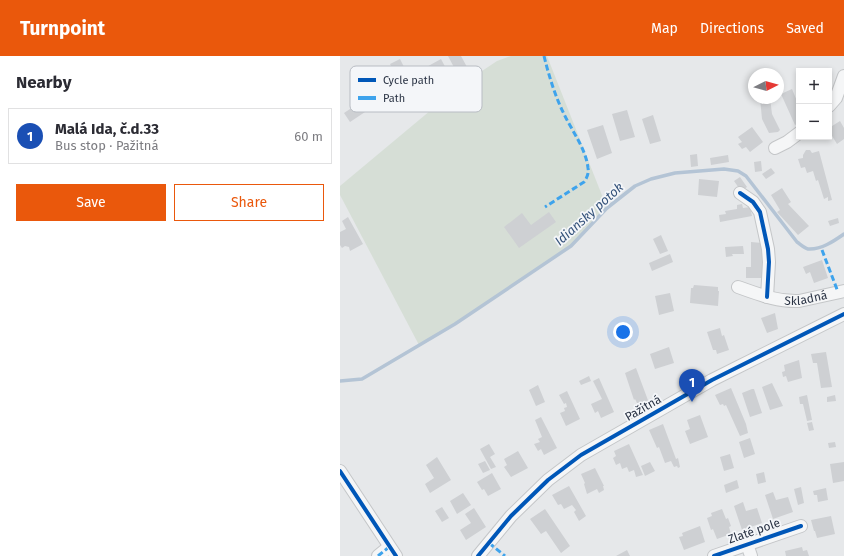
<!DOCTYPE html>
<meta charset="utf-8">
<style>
:root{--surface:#fff;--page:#f7f7f7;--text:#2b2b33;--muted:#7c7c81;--line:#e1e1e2;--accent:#ea580c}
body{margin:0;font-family:"Fira Sans",sans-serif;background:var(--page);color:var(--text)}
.controls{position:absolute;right:12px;top:12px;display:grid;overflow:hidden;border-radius:0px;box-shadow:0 2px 6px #0003}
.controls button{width:36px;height:36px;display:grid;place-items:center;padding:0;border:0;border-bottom:1px solid var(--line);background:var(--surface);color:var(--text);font:20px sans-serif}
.compass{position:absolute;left:408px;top:12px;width:36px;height:36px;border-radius:50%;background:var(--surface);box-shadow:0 2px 6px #0003;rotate:84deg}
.you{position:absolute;left:283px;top:276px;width:14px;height:14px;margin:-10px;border:3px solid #fff;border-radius:50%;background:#1a73e8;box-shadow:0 0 0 6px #1a73e833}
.badge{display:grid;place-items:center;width:26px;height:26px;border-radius:50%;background:var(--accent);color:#fff;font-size:13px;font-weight:700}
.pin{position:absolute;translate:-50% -33px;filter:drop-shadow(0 1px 2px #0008)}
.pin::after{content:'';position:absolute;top:21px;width:14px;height:12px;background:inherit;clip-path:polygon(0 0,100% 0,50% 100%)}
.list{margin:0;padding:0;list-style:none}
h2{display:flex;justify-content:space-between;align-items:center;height:52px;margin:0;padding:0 16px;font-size:17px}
h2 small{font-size:13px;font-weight:400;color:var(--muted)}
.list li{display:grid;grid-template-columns:26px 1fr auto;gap:12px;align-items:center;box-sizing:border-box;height:56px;margin:0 8px 8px;padding:0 8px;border:1px solid var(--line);border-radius:0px}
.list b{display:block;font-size:15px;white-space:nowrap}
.list p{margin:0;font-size:13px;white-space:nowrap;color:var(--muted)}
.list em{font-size:13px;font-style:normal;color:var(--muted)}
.actions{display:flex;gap:8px;padding:12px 16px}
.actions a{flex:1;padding:9px 0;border:1px solid var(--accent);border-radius:0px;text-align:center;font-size:14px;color:var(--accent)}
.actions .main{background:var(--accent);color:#fff}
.map{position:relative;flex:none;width:504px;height:500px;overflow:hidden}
header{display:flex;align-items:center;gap:24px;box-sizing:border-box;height:56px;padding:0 20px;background:var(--accent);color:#fff}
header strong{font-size:19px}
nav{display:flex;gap:22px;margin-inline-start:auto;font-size:14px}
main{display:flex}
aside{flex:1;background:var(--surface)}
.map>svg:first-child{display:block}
.green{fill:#d6ded6}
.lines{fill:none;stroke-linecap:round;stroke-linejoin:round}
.stream{stroke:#b4c4d5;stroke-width:3.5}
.building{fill:#ced0d3}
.minor-casing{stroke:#c4c6c8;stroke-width:14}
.minor{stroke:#f5f6f7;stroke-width:12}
.quiet{stroke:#3ea3ec;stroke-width:3;stroke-dasharray:6 3;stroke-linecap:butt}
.cycleway-casing{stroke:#f4f6f9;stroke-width:6}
.cycleway{stroke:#0057b8;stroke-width:4}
.labels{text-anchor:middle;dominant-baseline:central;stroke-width:3.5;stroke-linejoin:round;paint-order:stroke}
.street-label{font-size:12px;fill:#2b3445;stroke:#f4f6f9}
.water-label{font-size:13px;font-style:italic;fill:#34527a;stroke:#f4f6f9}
.key{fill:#f4f6f9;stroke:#b8bcc3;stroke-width:1}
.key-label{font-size:11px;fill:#2b3445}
</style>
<header>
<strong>Turnpoint</strong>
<nav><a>Map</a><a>Directions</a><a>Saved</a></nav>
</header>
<main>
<aside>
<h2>Nearby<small></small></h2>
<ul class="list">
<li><span class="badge" style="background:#1a4fb4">1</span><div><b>Malá Ida, č.d.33</b><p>Bus stop · Pažitná</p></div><em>60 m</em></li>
</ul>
<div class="actions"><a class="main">Save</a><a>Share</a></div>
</aside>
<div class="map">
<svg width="504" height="500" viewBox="0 0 504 500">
<rect width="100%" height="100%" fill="#e6e8ea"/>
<path class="green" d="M171 0H207L267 152 231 190 115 268 79 289 0 139V130L121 29 157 5Z"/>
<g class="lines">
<path class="stream" d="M0 325 22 323 115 268 231 190 267 152 295 130 311 123 335 117 384 113 398 115 406 120 457 186C460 188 464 192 468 193 481 194 494 185 504 178"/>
</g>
<path class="building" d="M108 0H121L127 11 117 17Z
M60 3 64 11 54 16 50 8Z
M101 3 110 20 91 31 87 25 85 26 82 21 84 19 81 14Z
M452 33 459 50V67L455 69 441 38Z
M420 42H430L432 58 440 74 438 76 429 77 422 63Z
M19 47 25 56 10 66 4 57Z
M287 54 295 81 280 85 272 58Z
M313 59 321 85 310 88 302 63Z
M500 65 504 72V83L497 88 489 75V72Z
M263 69 272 97 257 103 247 74Z
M412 71 423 86 410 96 406 91 402 93 398 88 402 86 398 81Z
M466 94H470L472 97 479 95 492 144 488 145V141L484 143 478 124 476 125 473 115 467 117 465 111 461 112 458 103 463 102V99Z
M357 98 358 110 351 111 350 99Z
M388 99 389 106 371 109 370 102Z
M421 105 422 115 415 116 414 106Z
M431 112 435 117 426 123 422 118Z
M400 121 407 131 401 135 394 125Z
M359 123 379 125 377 141 358 139Z
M442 132 451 146 448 148 469 170 458 179 437 156 440 154 431 139Z
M402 148 403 152 410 151 412 160 380 166 379 159 386 158 385 155 397 153V149Z
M209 156 216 166 179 192 164 171 182 157 191 169Z
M8 161 23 188 10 195 9 191 5 190 2 192 0 189V176L6 173 2 165Z
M498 162 499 167 490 170 488 165Z
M321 179 328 195 320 198 313 183Z
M411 186 422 187V222H406V211H411Z
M403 190 404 198H392L393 200 386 201 385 191Z
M330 198 333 206 312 215 309 207Z
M482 204 488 222 474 227 470 216 466 218 463 211Z
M354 229 378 231V235H379L378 250 350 247 351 232H353Z
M330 237 334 255 319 259 315 240Z
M435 257 438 273 427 277 421 262Z
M380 272 382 280 384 279 389 294 377 298 376 294H373L367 276Z
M329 291 334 307 315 313 310 298Z
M486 296 492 331 481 332 477 307H473L471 298Z
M459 304 462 322 448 326 446 320 443 321 442 316 445 315 444 309Z
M296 312 309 347 299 351 295 343 294 344 285 317Z
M249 320 251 325 241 329 239 325Z
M259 322 274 356 261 362 258 355 255 357 251 348 262 343 253 325Z
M432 327 443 350 430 354 422 331Z
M198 329 205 346 196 350 189 334Z
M391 332 406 368 408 377 400 380 386 349 384 350 383 348 380 349 375 339Z
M412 333H414L422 357 410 361 402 337Z
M227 335 240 363 226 370 220 357 225 355 224 352 227 351 226 347 224 348 219 339Z
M467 339 472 364 467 365 463 348H460L459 341Z
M495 339 496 345 487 346V341Z
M360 359 368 381 350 388 345 375 350 373 347 364Z
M201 361 217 392 204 399 201 393 198 395 194 388 200 386 198 383 202 381 195 364Z
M472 366 474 374 469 375 467 367Z
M323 368 336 403 338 402 340 411 338 412 337 410 334 411 331 405 325 407 319 391 317 392 309 374Z
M410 382 415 398 404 402 399 386Z
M495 386 496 391 489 392 488 387Z
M149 388 155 398 150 401 156 411 151 413 140 393Z
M289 388 303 419 296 421 294 414 289 416 287 411 282 413 280 407 276 409 273 402 276 400 274 395Z
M178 395 188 412 171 421 164 411 167 409 164 403Z
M390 398 394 412 384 415 380 401Z
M97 401 111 424 90 437 85 428 94 422 86 409Z
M145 405 150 414 143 417 138 408Z
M310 406 315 415 305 420 301 410Z
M504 406V425L493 427 490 408Z
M255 412 264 430H263L264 434 259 437 257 433 247 438 244 428 245 427 241 418Z
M424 416 426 426 418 428 416 418Z
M152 417 161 433 148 440 144 433 142 434 137 426Z
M397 424 399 432 386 437 384 429Z
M229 430 246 460 239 465 234 456 236 454 232 449 224 453 221 448 218 449 212 439Z
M461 431 464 447 458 449 454 433Z
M486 432 488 444 478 446 477 439H474L473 435Z
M433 436 436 444 448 441 453 456 433 463 425 439Z
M123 437 131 449 117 458 110 445Z
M403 446 406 455 417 452 422 467 402 474 394 450Z
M102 451 109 462 102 466 95 455Z
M134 452 146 471 126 484 120 474 131 467 125 458Z
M205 453 230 490 221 497 206 475 201 478 190 463Z
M382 453 386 463 388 462 391 470 389 471 391 478 377 483 373 473 371 474 367 462 372 460 371 457Z
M491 460 495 478 477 482 475 475H474L471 464Z
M360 470 365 486 344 494 339 481 343 480 342 477Z
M462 491 463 495 467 494 469 500H446L445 495Z
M287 494 290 500H276Z"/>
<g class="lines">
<g class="minor-casing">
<g id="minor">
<path d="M489 50 496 42 504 20"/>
<path d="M435 92 447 86 459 77"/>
<path d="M400 137 413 146 420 156 428 193 429 206 427 241"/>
<path id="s1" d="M398 231C418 238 437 246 459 245L504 235"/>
<path d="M0 415 56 500"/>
<path d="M407 488 411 500"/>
<path d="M38 500 49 491"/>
<path d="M138 500 171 460 208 424 241 399 372 324 504 258"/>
<path d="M374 500 461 470"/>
</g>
</g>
<use href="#minor" class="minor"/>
<path class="quiet" d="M204 0C209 20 215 40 224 58 232 75 246 93 248 112 249 117 247 122 244 126L205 151
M482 194 498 236
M149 487 165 500
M38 500 49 491"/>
<g class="cycleway-casing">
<path id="cycleway" d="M400 137 413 146 420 156 428 193 429 206 427 241
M0 415 56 500
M138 500 171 460 208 424 241 399 372 324 504 258
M374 500 461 470"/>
</g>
<use href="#cycleway" class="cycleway"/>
</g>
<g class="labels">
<g class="street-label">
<text stroke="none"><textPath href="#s1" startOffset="70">Skladná</textPath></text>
<text transform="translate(303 352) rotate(-30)">Pažitná</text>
<text transform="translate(414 475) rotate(-19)">Zlaté pole</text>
</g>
<g class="water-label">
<text transform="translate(249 158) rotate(-42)">Idiansky potok</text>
</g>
</g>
<rect x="10" y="10" width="132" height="46" rx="6" class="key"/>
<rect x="18" y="22" width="18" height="4" fill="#0057b8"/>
<rect x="18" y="40" width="18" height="4" fill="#3ea3ec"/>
<g class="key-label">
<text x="43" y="28">Cycle path</text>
<text x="43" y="46">Path</text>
</g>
</svg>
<div class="controls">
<button>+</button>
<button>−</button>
</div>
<svg class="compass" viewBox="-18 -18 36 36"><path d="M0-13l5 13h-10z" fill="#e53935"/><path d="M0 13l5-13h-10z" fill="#7c7c81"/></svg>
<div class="you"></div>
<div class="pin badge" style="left:352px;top:346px;background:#1a4fb4">1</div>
</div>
</main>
